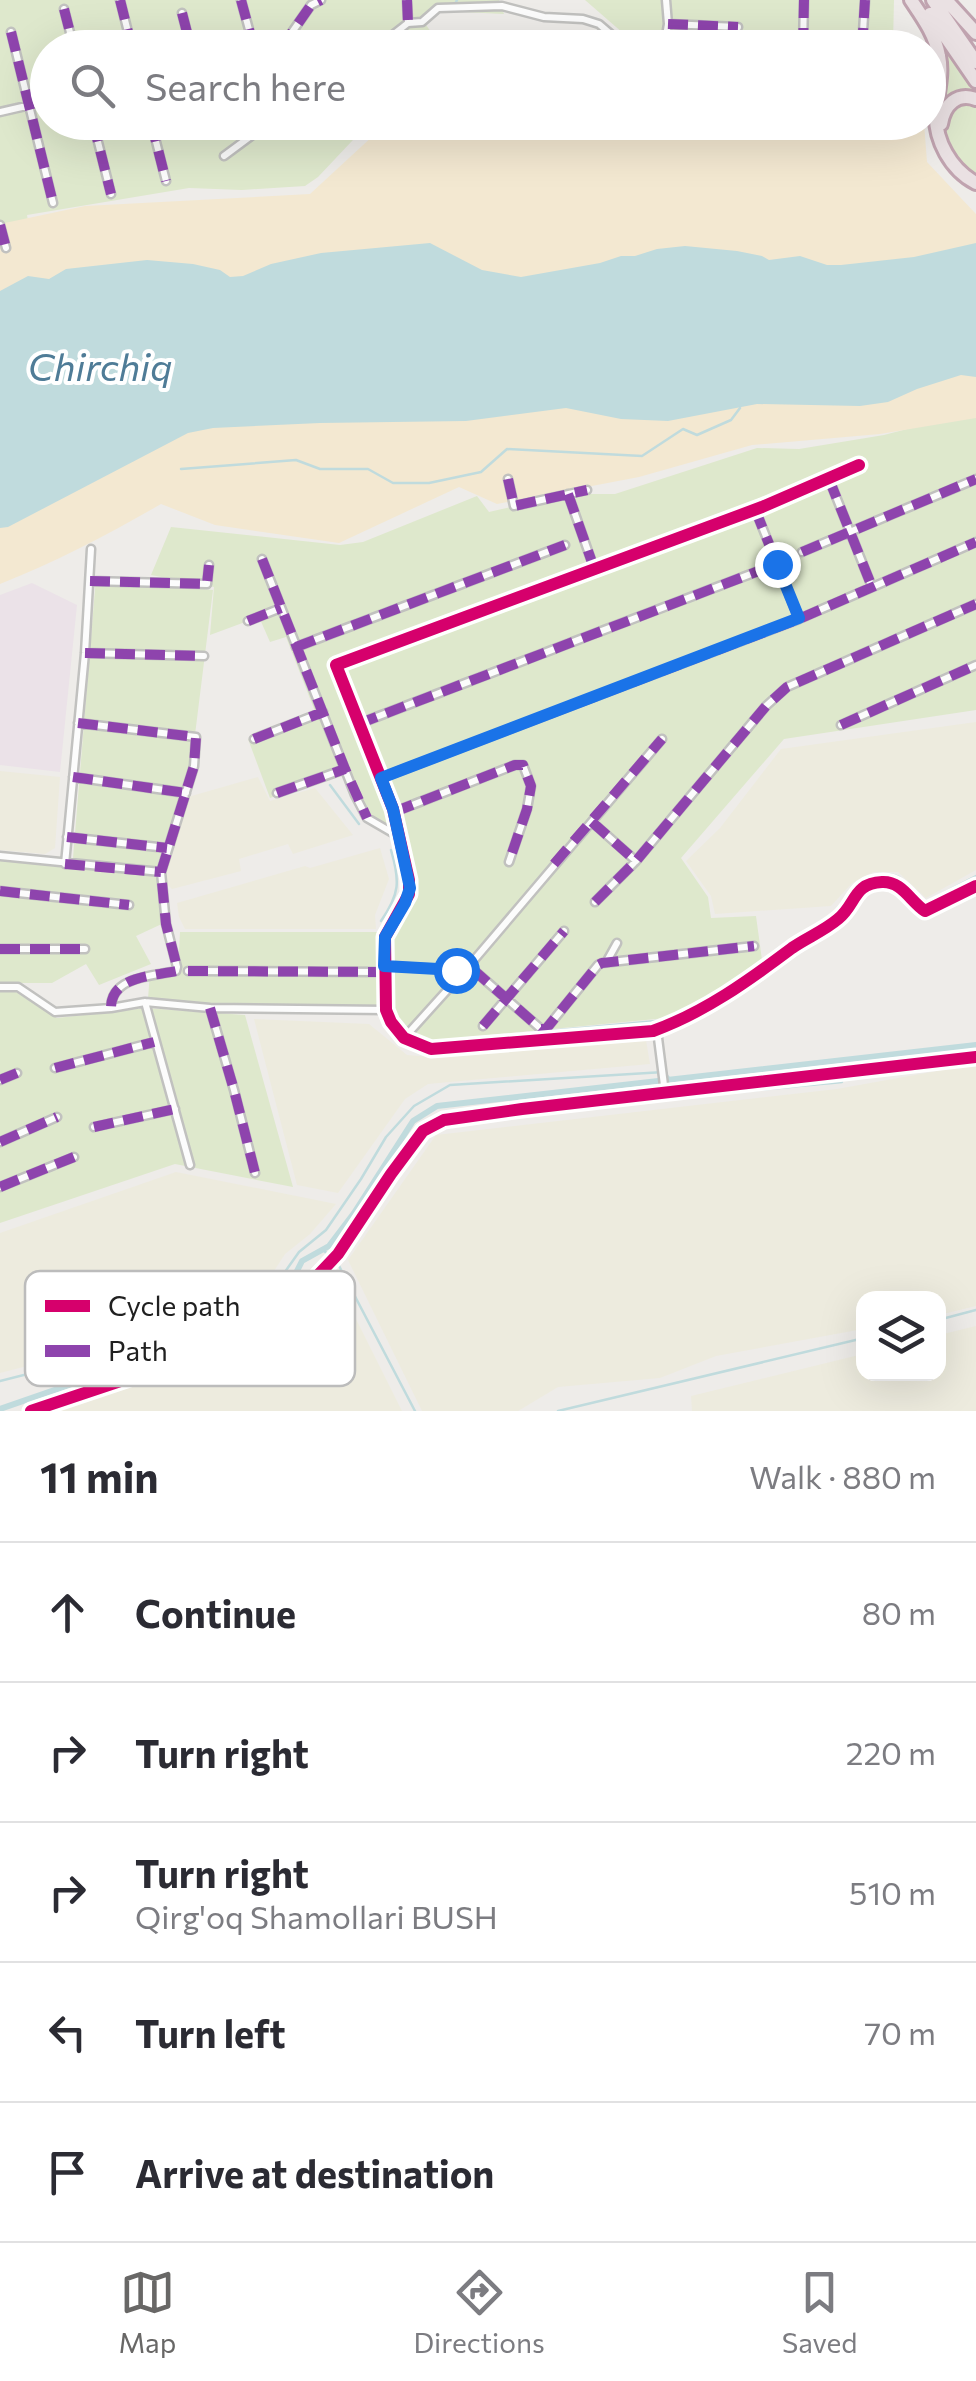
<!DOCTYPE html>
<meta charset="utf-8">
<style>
:root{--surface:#fff;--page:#f2f2f3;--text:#2b2b33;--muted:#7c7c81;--line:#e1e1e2;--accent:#686766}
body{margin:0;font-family:Commissioner,sans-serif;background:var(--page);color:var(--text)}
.controls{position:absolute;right:30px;bottom:30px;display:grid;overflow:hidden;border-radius:20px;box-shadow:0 10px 40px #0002}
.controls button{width:90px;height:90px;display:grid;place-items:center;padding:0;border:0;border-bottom:2px solid var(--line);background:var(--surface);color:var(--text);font:50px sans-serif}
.stop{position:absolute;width:30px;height:30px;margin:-22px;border:8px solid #1a73e8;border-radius:50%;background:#fff}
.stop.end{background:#1a73e8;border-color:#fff;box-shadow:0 2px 10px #0008}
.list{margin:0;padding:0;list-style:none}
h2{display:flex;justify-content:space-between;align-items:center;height:130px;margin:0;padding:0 40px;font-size:42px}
h2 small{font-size:32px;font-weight:400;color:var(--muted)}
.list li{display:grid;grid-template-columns:65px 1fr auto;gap:30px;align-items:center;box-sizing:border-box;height:140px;padding:0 40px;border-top:2px solid var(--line)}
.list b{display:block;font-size:38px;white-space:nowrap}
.list p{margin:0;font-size:32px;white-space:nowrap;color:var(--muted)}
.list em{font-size:32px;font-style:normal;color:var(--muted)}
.icon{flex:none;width:55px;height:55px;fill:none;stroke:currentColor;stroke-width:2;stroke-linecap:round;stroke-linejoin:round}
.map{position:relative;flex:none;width:976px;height:1411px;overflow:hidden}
.search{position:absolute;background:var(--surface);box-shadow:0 10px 40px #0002;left:30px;right:30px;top:30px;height:110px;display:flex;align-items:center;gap:25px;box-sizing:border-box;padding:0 35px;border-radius:55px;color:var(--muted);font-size:38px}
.sheet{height:830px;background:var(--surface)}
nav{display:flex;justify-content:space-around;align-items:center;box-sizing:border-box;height:140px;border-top:2px solid var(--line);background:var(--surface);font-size:28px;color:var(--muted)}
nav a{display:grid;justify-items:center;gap:5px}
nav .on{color:var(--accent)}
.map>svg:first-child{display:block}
.industrial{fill:#ebe2e8}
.farmland{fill:#edebde}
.grass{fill:#dee8cc}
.sand{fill:#f3e8d1}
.water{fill:#c0dbdd}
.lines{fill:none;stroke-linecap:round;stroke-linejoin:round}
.stream{stroke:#c0dbdd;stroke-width:2.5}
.canal{stroke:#c0dbdd;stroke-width:6}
.street-casing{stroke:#c1c1bf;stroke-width:11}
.secondary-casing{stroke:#979583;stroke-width:14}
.highway-casing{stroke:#c0a3af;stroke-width:18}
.street{stroke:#fcfcfc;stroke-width:6}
.secondary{stroke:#f3f2ec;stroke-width:9}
.highway{stroke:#eae1e3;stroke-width:12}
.quiet{stroke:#8e44ad;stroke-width:10;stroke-dasharray:20 10;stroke-linecap:butt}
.cycleway-casing{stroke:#fff;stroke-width:19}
.cycleway{stroke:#d6006c;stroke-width:12}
.route{stroke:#1a73e8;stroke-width:12}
.labels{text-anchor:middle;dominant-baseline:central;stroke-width:8;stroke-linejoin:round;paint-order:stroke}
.water-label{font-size:38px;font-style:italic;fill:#4f7c97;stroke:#fff}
.key{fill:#fff;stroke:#bcbcbc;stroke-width:2.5}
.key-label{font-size:28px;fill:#202020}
</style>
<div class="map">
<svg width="976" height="1411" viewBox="0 0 976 1411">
<rect width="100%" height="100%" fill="#eeece9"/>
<path class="industrial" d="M32 583 77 605 60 772 0 765V595Z"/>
<path class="farmland" d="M976 722V870L926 898 898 872H873L852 883 831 906 715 914 711 896 686 861 720 828 781 749Z
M0 771 60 777 55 848 45 854 0 850Z
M258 777 270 801 315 788 353 835 293 854 288 844 239 859 241 871 172 889 166 883 167 867 188 797Z
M380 848 389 879 375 915 376 929H185L179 917 177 903 305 866 310 868Z
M254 1019 369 1024 407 1055 420 1056 646 1040 650 1064 428 1084 405 1099 338 1193 297 1185Z
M976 1064V1306L939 1315 938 1298H864L863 1329 716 1356 660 1378 558 1387 518 1411H422L348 1260 436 1135 837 1089Z
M176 1172 336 1204 310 1234 285 1254 254 1302 159 1317 104 1346 0 1373V1233Z
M351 1309 402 1411H42L185 1365 285 1323Z
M976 1326V1411H692L691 1396 863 1354 864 1374H938L939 1335Z"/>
<path class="grass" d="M0 0H499L504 14 441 11 426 25 442 47 48 48V122L369 123 318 177 305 186 242 190 189 188 27 215 29 227 0 255Z
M585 0H894L893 43 902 44V47H639Z
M942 42 976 91V96L940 110 946 63Z
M953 103H976V175L957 159 945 130Z
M976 411V710L784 739 681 858 708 897 711 918 756 916 762 960 718 992 666 1018 416 1042 404 1034 388 1011V942L410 902 412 894V876L398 836 369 818 345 772 270 798 248 739 316 714 286 637 270 642 259 617 210 635 214 587 151 575 171 527 340 545 363 542 477 496 489 512 567 494H615L757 448 799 449 884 435Z
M96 577 213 590 188 791 162 869 166 922 136 936 151 964 99 985 86 964 52 983H0V852L73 858Z
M180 932H381L380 1007 203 1006 148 999 150 972 178 969Z
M0 992H16L57 1018 146 1008 245 1015 293 1187 175 1164 0 1223Z"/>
<path class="sand" d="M454 34 598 47H457Z
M388 122 924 123 927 162 976 214V418L880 434 752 445 639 477 497 504 459 487 339 543 215 525 161 504C109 534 56 562 0 584V224L85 206 310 194Z"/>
<path class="water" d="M430 243 482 270 521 277 600 263 621 256H635L657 249 685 246 737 251 762 256 769 260 800 256 827 265H841L914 257 976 243V377L961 375 917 389 888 402 860 406 757 404 668 421 621 419 566 408 466 421 320 423 213 428 188 433 8 527 0 528V291L28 276 49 279 66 269 147 260 193 264 220 270 230 277 243 276 271 264 321 253Z"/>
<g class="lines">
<path class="stream" d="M456 2 457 0
M181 469 296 460 320 469H368L393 483H429L481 472 507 449 642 456 683 429 697 435 731 420 740 408
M330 785 359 824
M381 921C400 894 400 881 391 850
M549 1031 667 1020 717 994 836 912 858 882 881 874 893 875 899 877 920 901 926 902 976 876
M464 1039 541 1032
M369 1215 434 1130C569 1106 705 1095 842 1082
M322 1249 331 1257
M337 1262 415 1411
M938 1320 976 1310
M0 1381 67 1364 122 1346 171 1321 220 1318 258 1310 299 1252 326 1230 361 1179 386 1137 414 1106 450 1085 664 1072 670 1079
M558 1411 864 1338"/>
<path class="canal" d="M0 1409 144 1359 174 1335 212 1328 260 1323 284 1297 302 1261 329 1246 354 1213 413 1121 437 1106 976 1045"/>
<g class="street-casing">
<path id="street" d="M120 0 132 48
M241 0 254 48
M407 0 408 23
M64 9 74 48
M182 13 191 48
M668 24 738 27
M11 32 53 203
M281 48 311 5 321 0
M376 48 408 23 422 22 438 8 502 6 544 17 583 19 599 24 627 48
M664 48 668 24 666 0
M803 48 804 0
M862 48 865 0
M0 112 48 101
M93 122 111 194
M151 122 166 181
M211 122 214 133 228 122
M224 156 270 122
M0 225 6 248
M859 465 762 507 336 665 393 809 409 880V894L385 937 386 1010 391 1022 404 1038 431 1049 653 1031C705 1012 748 981 792 948 806 938 824 931 838 919 856 905 853 883 882 882 902 881 910 901 925 911L976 886
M508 479 514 506 587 490
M829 479 872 587
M568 494 594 568
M755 509 799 619
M802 552 976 479
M262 559 355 795 367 818 398 836
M90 581 207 584 209 565
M248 621 281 608
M296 647 565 545
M85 653 204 656
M78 723 196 737 194 766 161 872 166 924 177 967 176 971C153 976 111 976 111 1008
M358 724 777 564
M841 725 976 665
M254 739 323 712
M73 777 186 793
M381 778 799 619 976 542
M277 793 345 769
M394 812 515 765H523L531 786 527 809 509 862
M592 822 636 861
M67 837 167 848
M0 856 161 872
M65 864 85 653 91 549
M0 891 129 905
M595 902 636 861 766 706 787 687 976 604
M0 949H85
M607 961 617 943
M384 966 457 970 469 966 541 1029H546L598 965 602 963 754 946
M188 971 384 972
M0 987H18L55 1012 111 1008 145 1002 210 1008 386 1010
M145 1002 190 1165
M210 1008 234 1090 255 1173
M483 1026 564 931
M653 1031 658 1038 665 1093
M404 1038 469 966 662 739
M55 1068 154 1042
M0 1080 17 1073
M94 1127 175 1109
M0 1142 57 1117
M0 1187 74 1157"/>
</g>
<g class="secondary-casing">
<path id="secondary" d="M31 1411 222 1347 256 1334 272 1324 338 1254 391 1174 423 1131 444 1120 522 1109 976 1057"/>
</g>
<g class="highway-casing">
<path id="highway" d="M911 0C923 18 935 34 939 56 943 75 937 92 936 111 934 140 951 170 976 183
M933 0 976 62
M946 0 976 33
M930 14 976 81
M941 124C944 105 957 92 976 99"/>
</g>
<use href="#street" class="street"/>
<use href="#secondary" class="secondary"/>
<use href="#highway" class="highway"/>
<path class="quiet" d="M120 0 132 48
M241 0 254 48
M407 0 408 23
M64 9 74 48
M182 13 191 48
M668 24 738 27
M11 32 53 203
M281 48 311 5 321 0
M803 48 804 0
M862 48 865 0
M93 122 111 194
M151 122 166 181
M211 122 214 133 228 122
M0 225 6 248
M508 479 514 506 587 490
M829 479 872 587
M568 494 594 568
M755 509 799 619
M802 552 976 479
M262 559 345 769 367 818
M90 581 207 584 209 565
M248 621 281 608
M296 647 565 545
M85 653 204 656
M78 723 196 737 194 766 161 872 166 924 177 967 176 971C153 976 111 976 111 1008
M358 724 777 564
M841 725 976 665
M254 739 323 712
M73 777 186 793
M381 778 799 619 976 542
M277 793 345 769
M394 812 515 765H523L531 786 527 809 509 862
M592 822 636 861
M67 837 167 848
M65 864 161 872
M554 864 662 739
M0 891 129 905
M595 902 636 861 766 706 787 687 976 604
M0 949H85
M384 966 457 970 469 966 541 1029H546L598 965 602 963 754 946
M188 971 384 972
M210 1008 234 1090 255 1173
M483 1026 564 931
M55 1068 154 1042
M0 1080 17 1073
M94 1127 175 1109
M0 1142 57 1117
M0 1187 74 1157"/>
<g class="cycleway-casing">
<path id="cycleway" d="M859 465 762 507 336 665 393 809 409 880V894L385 937 386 1010 391 1022 404 1038 431 1049 653 1031C705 1012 748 981 792 948 806 938 824 931 838 919 856 905 853 883 882 882 902 881 910 901 925 911L976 886
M31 1411 222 1347 256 1334 272 1324 338 1254 391 1174 423 1131 444 1120 522 1109 976 1057"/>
</g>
<use href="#cycleway" class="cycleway"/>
</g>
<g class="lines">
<path class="route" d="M456 970 384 966 385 937 405 903 410 888 393 809 381 778 799 618 777 564"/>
</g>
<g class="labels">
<g class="water-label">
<text x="100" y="365">Chirchiq</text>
</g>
</g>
<rect x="25" y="1271" width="330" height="115" rx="15" class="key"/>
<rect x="45" y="1300" width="45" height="12" fill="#d6006c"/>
<rect x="45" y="1345" width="45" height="12" fill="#8e44ad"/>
<g class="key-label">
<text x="108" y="1316">Cycle path</text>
<text x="108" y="1361">Path</text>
</g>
</svg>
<div class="controls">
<button><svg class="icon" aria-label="layers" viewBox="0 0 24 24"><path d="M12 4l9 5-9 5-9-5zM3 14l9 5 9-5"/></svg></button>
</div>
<div class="stop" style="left:456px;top:970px"></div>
<div class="stop end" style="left:777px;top:564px"></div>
<div class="search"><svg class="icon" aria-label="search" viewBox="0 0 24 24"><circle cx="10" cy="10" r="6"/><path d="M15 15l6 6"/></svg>Search here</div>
</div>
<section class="sheet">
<h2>11 min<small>Walk · 880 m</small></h2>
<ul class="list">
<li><svg class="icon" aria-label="ahead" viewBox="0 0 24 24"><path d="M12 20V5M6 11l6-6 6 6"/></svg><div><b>Continue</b></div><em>80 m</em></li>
<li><svg class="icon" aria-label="right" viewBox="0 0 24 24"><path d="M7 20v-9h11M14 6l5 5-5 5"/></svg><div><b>Turn right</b></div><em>220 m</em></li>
<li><svg class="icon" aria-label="right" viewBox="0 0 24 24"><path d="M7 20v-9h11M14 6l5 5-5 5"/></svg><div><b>Turn right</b><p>Qirg'oq Shamollari BUSH</p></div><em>510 m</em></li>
<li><svg class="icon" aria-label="left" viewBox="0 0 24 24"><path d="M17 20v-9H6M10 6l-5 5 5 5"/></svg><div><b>Turn left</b></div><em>70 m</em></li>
<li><svg class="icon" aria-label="arrive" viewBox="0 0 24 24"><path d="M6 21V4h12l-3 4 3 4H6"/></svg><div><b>Arrive at destination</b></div></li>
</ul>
</section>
<nav>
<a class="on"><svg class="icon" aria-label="map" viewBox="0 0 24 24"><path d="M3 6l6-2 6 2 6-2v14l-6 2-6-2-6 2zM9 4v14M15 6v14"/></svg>Map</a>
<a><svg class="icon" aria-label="directions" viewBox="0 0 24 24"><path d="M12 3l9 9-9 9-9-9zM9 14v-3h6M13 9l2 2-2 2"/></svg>Directions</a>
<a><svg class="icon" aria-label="saved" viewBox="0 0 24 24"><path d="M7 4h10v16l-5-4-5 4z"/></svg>Saved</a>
</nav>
